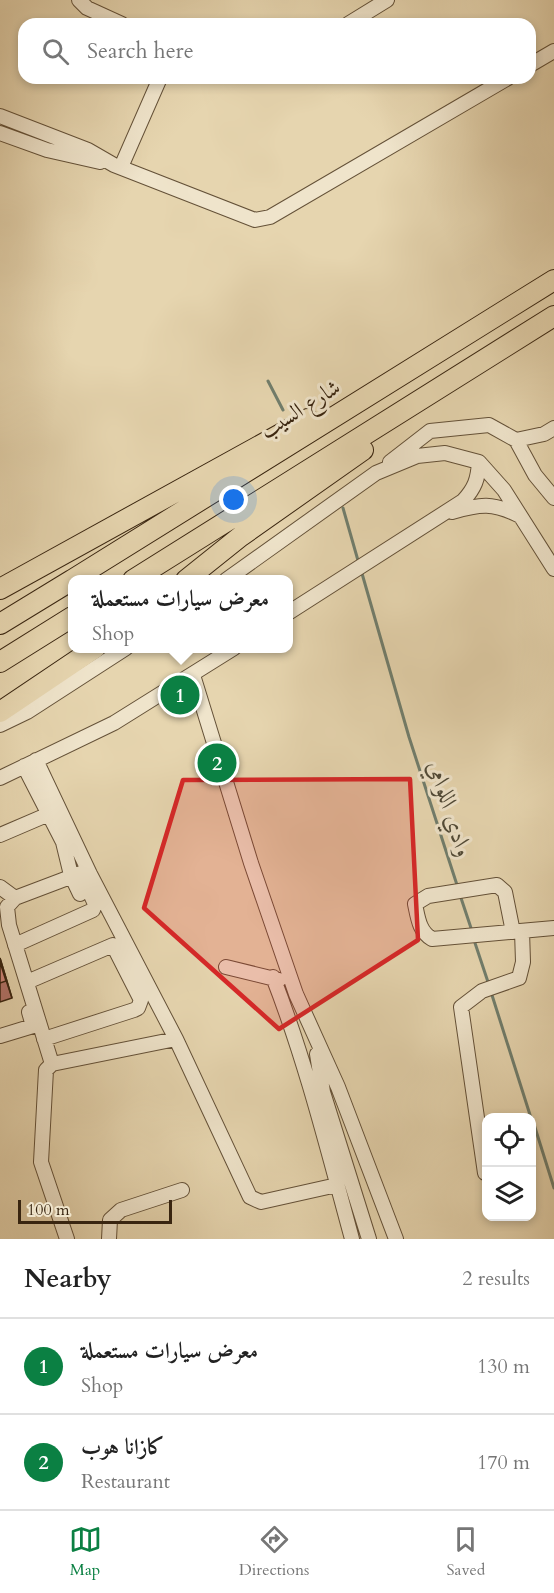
<!DOCTYPE html>
<meta charset="utf-8">
<style>
:root{--surface:#fff;--page:#f6f6f6;--text:#222;--muted:#767676;--line:#e0e0e0;--accent:#0b8043}
body{margin:0;font-family:Cardo,Amiri,serif;background:var(--page);color:var(--text)}
.controls{position:absolute;right:18px;bottom:18px;display:grid;overflow:hidden;border-radius:12px;box-shadow:0 3px 9px #0003}
.controls button{width:54px;height:54px;display:grid;place-items:center;padding:0;border:0;border-bottom:2px solid var(--line);background:var(--surface);color:var(--text);font:30px sans-serif}
.scale{position:absolute;left:18px;bottom:15px;width:154px;box-sizing:border-box;padding-left:6px;border:3px solid #392510;border-top:0;font-size:16px;line-height:21px;white-space:nowrap;color:#392510;-webkit-text-stroke:4px #efe4cb;paint-order:stroke}
.you{position:absolute;left:234px;top:500px;width:21px;height:21px;margin:-15px;border:4px solid #fff;border-radius:50%;background:#1a73e8;box-shadow:0 0 0 9px #1a73e833}
.badge{display:grid;place-items:center;width:39px;height:39px;border-radius:50%;background:var(--accent);color:#fff;font-size:20px;font-weight:700}
.pin{position:absolute;translate:-50% -50%;border:3px solid #fff;box-shadow:0 2px 6px #0006}
.popup{position:absolute;left:68px;top:575px;width:225px;height:78px;box-sizing:border-box;display:grid;place-content:center;border-radius:12px;background:var(--surface);filter:drop-shadow(0 2px 4px #0005);font-size:20px;white-space:nowrap;color:var(--muted)}
.popup b{font-size:22px;color:var(--text)}
.popup::after{content:'';position:absolute;left:50%;top:100%;margin-left:-12px;border:12px solid transparent;border-top-color:var(--surface)}
.list{margin:0;padding:0;list-style:none}
h2{display:flex;justify-content:space-between;align-items:center;height:78px;margin:0;padding:0 24px;font-size:26px}
h2 small{font-size:20px;font-weight:400;color:var(--muted)}
.list li{display:grid;grid-template-columns:39px 1fr auto;gap:18px;align-items:center;box-sizing:border-box;height:96px;padding:0 24px;border-top:2px solid var(--line)}
.list b{display:block;font-size:22px;white-space:nowrap}
.list p{margin:0;font-size:20px;white-space:nowrap;color:var(--muted)}
.list em{font-size:20px;font-style:normal;color:var(--muted)}
.icon{flex:none;width:33px;height:33px;fill:none;stroke:currentColor;stroke-width:2;stroke-linecap:round;stroke-linejoin:round}
.map{position:relative;flex:none;width:554px;height:1239px;overflow:hidden}
.search{position:absolute;background:var(--surface);box-shadow:0 3px 9px #0003;left:18px;right:18px;top:18px;height:66px;display:flex;align-items:center;gap:15px;box-sizing:border-box;padding:0 21px;border-radius:18px;color:var(--muted);font-size:22px}
.sheet{height:270px;background:var(--surface)}
nav{display:flex;justify-content:space-around;align-items:center;box-sizing:border-box;height:84px;border-top:2px solid var(--line);background:var(--surface);font-size:16px;color:var(--muted)}
nav a{display:grid;justify-items:center;gap:3px}
nav .on{color:var(--accent)}
.map>svg:first-child{display:block}
.lines{fill:none;stroke-linecap:round;stroke-linejoin:round}
.stream{stroke:#717e6d;stroke-width:3}
.minor-casing{stroke:#645138;stroke-width:16}
.highway-casing{stroke:#392510;stroke-width:22}
.minor{stroke:#efe4cb;stroke-width:14}
.highway{stroke:#e6d5af;stroke-width:20}
.wall{fill:#b37469;stroke:#392510;stroke-width:1.5}
.shaded-wall{fill:#925e55;stroke:#392510;stroke-width:1.5}
.building{fill:#d0877a;stroke:#392510;stroke-width:1.5}
.marked{fill:#d62828;fill-opacity:0.2;stroke:#d62828;stroke-width:4.5;stroke-linejoin:round}
.labels{text-anchor:middle;dominant-baseline:central;stroke-width:6;stroke-linejoin:round;paint-order:stroke}
.street-label{font-size:22px;fill:#392510;stroke:#efe4cb}
.water-label{font-size:24px;font-style:italic;fill:#504a37;stroke:#efe4cb}
</style>
<div class="map">
<svg width="554" height="1239" viewBox="0 0 554 1239">
<rect width="100%" height="100%" fill="#e6d5af"/>
<filter id="stains"><feTurbulence type="fractalNoise" baseFrequency=".00333" numOctaves="4"/><feColorMatrix values="0 0 0 0 .2 0 0 0 0 .09 0 0 0 0 .02 0 0 0 .5 -.17"/></filter>
<radialGradient id="worn" r=".72"><stop offset=".6" stop-color="#630" stop-opacity="0"/><stop offset="1" stop-color="#630" stop-opacity=".3"/></radialGradient>
<g class="lines">
<path class="stream" d="M268 381 283 410
M343 508 359 564
M361 570 409 737 458 888
M460 895 472 931
M474 940 489 985
M491 992 531 1118
M532 1118 554 1188"/>
<g class="minor-casing">
<path id="minor" d="M79 0 87 8 122 24
M348 24 387 0
M530 65 554 51
M0 116 88 150 114 165 255 220 270 217 508 78
M0 133 47 150 100 162
M121 167 160 78
M516 440 544 434 554 428
M390 462 430 431 489 425 516 440 535 475 554 498
M452 512C480 504 493 502 520 516
M226 580 376 473 417 456 445 453 479 462 504 490 554 569
M288 613 463 501C475 488 478 479 479 462
M193 675 251 863 296 994 338 1087 396 1239
M0 725 27 712 126 648
M36 760 90 874 176 1039 250 1197 261 1202 337 1185
M24 766 63 842 71 875 80 894
M0 778 114 723 234 648
M0 835 49 814
M0 887 15 898
M513 932 505 892 497 885 428 896 415 904C418 918 419 931 432 939L554 928
M15 945 93 910 95 904 81 873 15 898 7 907 9 925 52 1064
M226 967 279 980
M273 977C306 1062 328 1151 352 1239
M27 982 113 945 141 1000 138 1008 134 1010 44 1039
M0 1036 33 1026 29 1012
M317 1054 323 1092 369 1239
M485 1173 461 1007 482 991 519 978 523 962 522 931
M67 1239 41 1162 46 1070 52 1064 176 1039
M109 1239 110 1220 121 1210 182 1190"/>
</g>
<g class="highway-casing">
<path id="highway" d="M72 580 554 280
M133 580 554 316
M186 580 241 536 363 450
M0 589 308 419
M0 624 72 580
M0 662 72 617
M0 712 95 648"/>
</g>
<use href="#minor" class="minor"/>
<use href="#highway" class="highway"/>
</g>
<path class="wall" d="M0 958 12 998 0 1002Z"/>
<path class="shaded-wall" d="M0 958 12 998 0 962Z"/>
<path class="building" d="M0 962 6 981 0 983Z"/>
<path class="marked" d="M410 779 418 940 279 1029 144 908 183 780Z"/>
<g class="labels">
<g class="street-label">
<text transform="translate(300 409) rotate(-32)">شارع السيب</text>
</g>
<g class="water-label">
<text transform="translate(450 809) rotate(72)">وادي اللوامي</text>
</g>
</g>
<rect width="100%" height="100%" filter="url(#stains)"/>
<rect width="100%" height="100%" fill="url(#worn)"/>
</svg>
<div class="controls">
<button><svg class="icon" aria-label="locate" viewBox="0 0 24 24"><circle cx="12" cy="12" r="6"/><path d="M12 2v4M12 18v4M2 12h4M18 12h4"/></svg></button>
<button><svg class="icon" aria-label="layers" viewBox="0 0 24 24"><path d="M12 4l9 5-9 5-9-5zM3 14l9 5 9-5"/></svg></button>
</div>
<div class="scale">100 m</div>
<div class="you"></div>
<div class="pin badge" style="left:180px;top:695px">1</div>
<div class="popup"><b>معرض سيارات مستعملة</b>Shop</div>
<div class="pin badge" style="left:217px;top:763px">2</div>
<div class="search"><svg class="icon" aria-label="search" viewBox="0 0 24 24"><circle cx="10" cy="10" r="6"/><path d="M15 15l6 6"/></svg>Search here</div>
</div>
<section class="sheet">
<h2>Nearby<small>2 results</small></h2>
<ul class="list">
<li><span class="badge">1</span><div><b>معرض سيارات مستعملة</b><p>Shop</p></div><em>130 m</em></li>
<li><span class="badge">2</span><div><b>كازانا هوب</b><p>Restaurant</p></div><em>170 m</em></li>
</ul>
</section>
<nav>
<a class="on"><svg class="icon" aria-label="map" viewBox="0 0 24 24"><path d="M3 6l6-2 6 2 6-2v14l-6 2-6-2-6 2zM9 4v14M15 6v14"/></svg>Map</a>
<a><svg class="icon" aria-label="directions" viewBox="0 0 24 24"><path d="M12 3l9 9-9 9-9-9zM9 14v-3h6M13 9l2 2-2 2"/></svg>Directions</a>
<a><svg class="icon" aria-label="saved" viewBox="0 0 24 24"><path d="M7 4h10v16l-5-4-5 4z"/></svg>Saved</a>
</nav>
